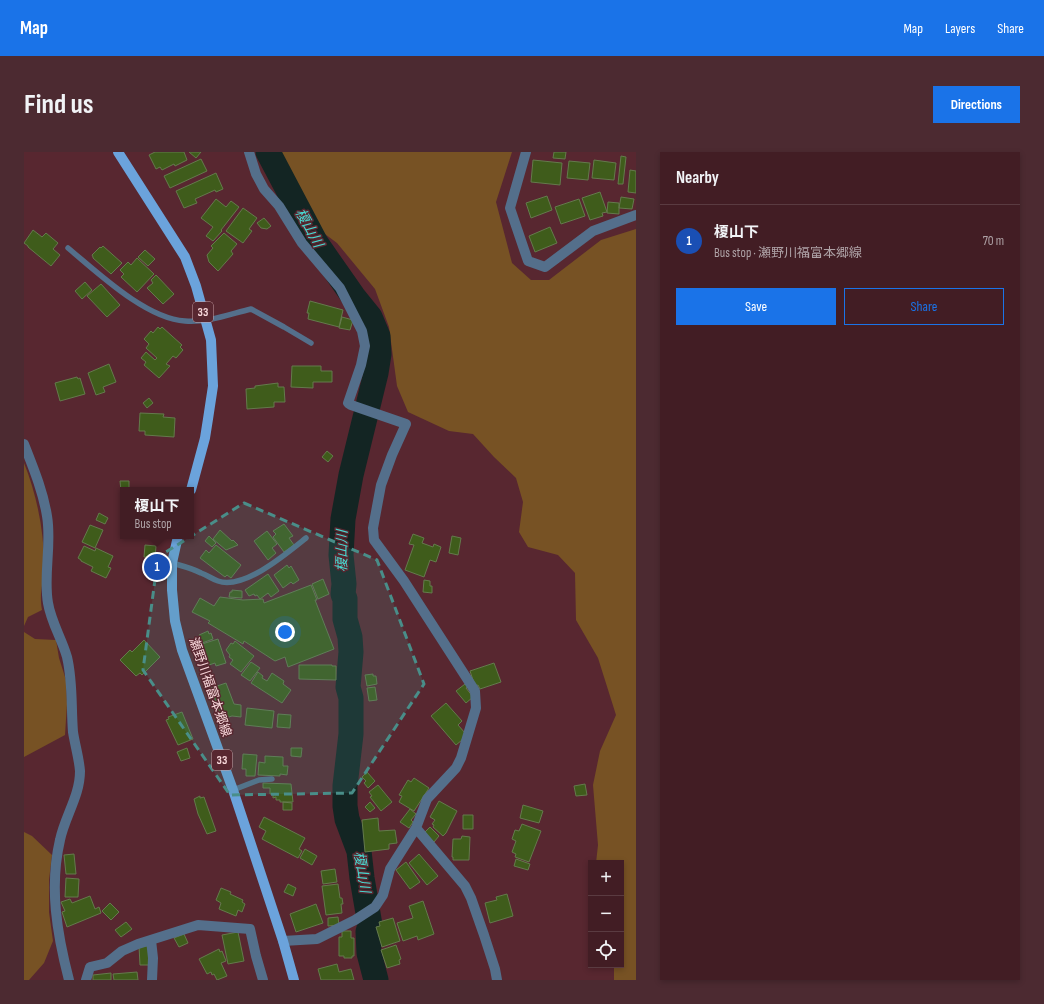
<!DOCTYPE html>
<meta charset="utf-8">
<style>
:root{--surface:#421d24;--page:#4c2a31;--text:#f1f3f6;--muted:#aea2a6;--line:#5a3b41;--accent:#1a73e8}
body{margin:0;font-family:"Sofia Sans Condensed","Noto Sans JP",sans-serif;background:var(--page);color:var(--text)}
.controls{position:absolute;right:12px;bottom:12px;display:grid;overflow:hidden;border-radius:0px;box-shadow:0 2px 6px #0003}
.controls button{width:36px;height:36px;display:grid;place-items:center;padding:0;border:0;border-bottom:1px solid var(--line);background:var(--surface);color:var(--text);font:20px sans-serif}
.you{position:absolute;left:261px;top:480px;width:14px;height:14px;margin:-10px;border:3px solid #fff;border-radius:50%;background:#1a73e8;box-shadow:0 0 0 6px #1a73e833}
.badge{display:grid;place-items:center;width:26px;height:26px;border-radius:50%;background:var(--accent);color:#fff;font-size:13px;font-weight:700}
.pin{position:absolute;translate:-50% -50%;border:2px solid #fff;box-shadow:0 1px 4px #0006}
.popup{position:absolute;left:96px;top:335px;width:74px;height:52px;box-sizing:border-box;display:grid;place-content:center;border-radius:0px;background:var(--surface);filter:drop-shadow(0 1px 3px #0005);font-size:13px;white-space:nowrap;color:var(--muted)}
.popup b{font-size:15px;color:var(--text)}
.popup::after{content:'';position:absolute;left:50%;top:100%;margin-left:-8px;border:8px solid transparent;border-top-color:var(--surface)}
.list{margin:0;padding:0;list-style:none}
h2{display:flex;justify-content:space-between;align-items:center;height:52px;margin:0;padding:0 16px;font-size:17px}
h2 small{font-size:13px;font-weight:400;color:var(--muted)}
.list li{display:grid;grid-template-columns:26px 1fr auto;gap:12px;align-items:center;box-sizing:border-box;height:72px;padding:0 16px;border-top:1px solid var(--line)}
.list b{display:block;font-size:15px;white-space:nowrap}
.list p{margin:0;font-size:13px;white-space:nowrap;color:var(--muted)}
.list em{font-size:13px;font-style:normal;color:var(--muted)}
.actions{display:flex;gap:8px;padding:12px 16px}
.actions a{flex:1;padding:9px 0;border:1px solid var(--accent);border-radius:0px;text-align:center;font-size:14px;color:var(--accent)}
.actions .main{background:var(--accent);color:#fff}
.icon{flex:none;width:22px;height:22px;fill:none;stroke:currentColor;stroke-width:2;stroke-linecap:round;stroke-linejoin:round}
.map{position:relative;flex:none;width:612px;height:828px;overflow:hidden;border-radius:0px}
header{display:flex;align-items:center;gap:24px;box-sizing:border-box;height:56px;padding:0 20px;background:var(--accent);color:#fff}
header strong{font-size:19px}
nav{display:flex;gap:22px;margin-inline-start:auto;font-size:14px}
.intro{display:flex;align-items:center;justify-content:space-between;box-sizing:border-box;height:96px;padding:0 24px}
h1{margin:0;font-size:28px}
.button{padding:10px 18px;border-radius:0px;background:var(--accent);color:#fff;font-size:14px;font-weight:700}
main{display:flex;gap:24px;padding:0 24px}
aside{flex:1;background:var(--surface);border-radius:0px;box-shadow:0 2px 6px #0003}
.map>svg:first-child{display:block}
.green{fill:#775224}
.lines{fill:none;stroke-linecap:round;stroke-linejoin:round}
.river{stroke:#132523;stroke-width:25}
.building{fill:#3f5c1b;stroke:#647a4c}
.service{stroke:#546f8b;stroke-width:5.5}
.minor{stroke:#546f8b;stroke-width:10}
.primary{stroke:#6ba3dc;stroke-width:10}
.marked{fill:#498e89;fill-opacity:0.2;stroke:#498e89;stroke-width:3;stroke-dasharray:8 5;stroke-linejoin:round}
.labels{text-anchor:middle;dominant-baseline:central;stroke-width:3;stroke-linejoin:round;paint-order:stroke}
.shield{fill:#582730;stroke:#c7a2a7;stroke-width:1}
.shield-label{font-size:12px;font-weight:bold;fill:#f7d7da}
.street-label{font-size:13px;fill:#f7d7da;stroke:#582730}
.water-label{font-size:14px;font-style:italic;fill:#48d9d1;stroke:#582730}
</style>
<header>
<strong>Map</strong>
<nav><a>Map</a><a>Layers</a><a>Share</a></nav>
</header>
<div class="intro"><h1>Find us</h1><a class="button">Directions</a></div>
<main>
<div class="map">
<svg width="612" height="828" viewBox="0 0 612 828">
<rect width="100%" height="100%" fill="#582730"/>
<path class="green" d="M246 0H488L472 50 488 111 507 128H525L577 88 612 77V828H590V813H597V711H572L574 693 569 633 576 599 592 563 574 506 552 468 551 421 534 403 504 395 495 380 499 350 492 326 470 305 449 282 425 279 384 260 373 234 365 175 351 137 313 91 266 56 246 12Z
M0 311C13 343 21 383 20 418 19 433 15 441 18 458L4 465 0 474Z
M0 480 11 487 32 488 35 506 42 528 43 552 41 583 0 605Z
M0 680 8 684 28 703 25 728V760L29 789 20 811 5 828H0Z"/>
<g class="lines">
<path class="river" d="M244 0 292 91 329 144 346 165 354 184 355 202 352 221 327 323 319 367 317 403 320 432 319 442 321 447V467L326 485 327 500 324 535 327 546V582L321 634V654L323 667 335 699 338 726 346 773 344 780 345 801 352 828"/>
</g>
<path class="building" d="M131 0H160L163 8 151 14 150 12 138 18 136 15 132 17 125 3Z
M165 0H177L172 6Z
M530 0H542L541 7 529 6Z
M597 4 602 5 599 32H594Z
M177 7 183 19 146 36 140 24Z
M509 8 538 11 536 33 507 30Z
M570 8 592 11 590 28 568 26Z
M545 9 566 11 564 28 543 26Z
M606 18 612 19V41L604 40Z
M192 21 199 37 192 40 191 38 171 47 173 51 160 56 152 39Z
M576 40 583 60 578 61 579 64 566 68 558 46Z
M523 44 528 58 507 66 502 51Z
M597 45 610 47 608 57 595 56Z
M192 47 202 55 207 49 215 55 197 78 198 79 189 89 182 84 189 75 177 66Z
M555 47 561 64 537 72 531 55Z
M584 50 595 51V62L583 61Z
M219 56 233 66 225 77 228 79 219 91 202 79Z
M240 66 247 74 243 77 237 76 233 71Z
M526 75 533 91 511 100 505 84Z
M9 78 18 85 22 81 34 91 29 97 36 103 27 114 4 95V94L0 91Z
M200 81 213 92 207 99 209 102 194 119 185 110 183 103 189 96 187 94Z
M79 94 98 111 87 122 69 106V105L68 103 76 95 77 96Z
M121 98 131 107 124 114 114 105Z
M113 106 130 122 113 140 97 125 100 122 96 118 104 110 107 113Z
M132 123 150 142 139 152 123 136 129 131 127 128Z
M61 130 68 138 58 147 51 139Z
M77 132 96 153 83 165 63 144Z
M286 149 319 158 315 175 284 167 285 161H283Z
M318 165 329 168 326 178 315 176Z
M134 175 136 177 138 175 158 193 156 195 159 198 152 206 149 204 142 212 146 214 135 226 120 213 122 210 117 206 122 200 131 208 133 206 122 196 125 192 120 187 127 179 129 181Z
M85 212 92 230 79 235 81 240 72 243 64 221Z
M268 214H297V219H308V230H289V236L267 235Z
M53 225 54 227 56 226 61 242 36 249 31 231Z
M254 231V235H260L261 250H250V255L223 257 222 237 231 236V234Z
M125 246 129 251 123 256 119 251Z
M116 261 140 262 139 265 151 266 150 285 121 283V279H115Z
M303 299 309 304 304 310 298 305Z
M96 329H105V338L97 339Z
M75 361 84 366 81 372 72 368Z
M260 372 269 384 265 386 270 393 260 400 249 385 252 382 249 379Z
M66 373 79 378 71 396 58 390Z
M196 378 208 389 209 388 214 393 202 398 189 387Z
M243 379 253 392 248 396 252 401 244 408 230 389Z
M389 382 400 386 398 391 409 395 410 392 417 395 412 410 406 408 400 425 381 418 390 393 385 392Z
M185 384 192 391 188 395 181 389Z
M428 384 437 386 434 403 425 401Z
M121 393 132 394 131 406 120 405Z
M192 393 217 413 207 426 203 423 201 425 176 406 182 398 185 401Z
M60 394 71 399 72 396 89 404 84 415 87 416 82 426 67 419 69 415 57 409V408L54 406Z
M263 413 265 416 267 414 275 428 269 432 267 430 259 436 250 423Z
M244 422 255 439 247 445 244 441 236 447 233 443 231 444 230 442 225 444 221 438Z
M299 427 305 442 294 447 288 432Z
M400 428 406 429V434H408V441L399 440Z
M287 433 293 448H291L310 497 264 515 261 505 251 509 220 489 219 492 184 471 186 469 168 460 176 446 190 454 196 445 219 448 239 447 240 451Z
M208 438 218 439V446L205 445 206 440H208Z
M184 479 185 482 187 481 189 487 178 491 175 483Z
M194 487 202 511 192 514 191 511 185 513 178 492Z
M120 488 136 505 118 523 116 521 112 524 96 508 106 498 108 500Z
M211 489 230 504 217 520 206 512 209 508 205 505 206 503 202 498 207 491 209 492Z
M227 510 236 516 226 529 217 523Z
M470 511 477 530 456 537 454 533 451 534 446 519Z
M275 513H308V514H312V528L275 527Z
M234 520 239 524 238 526 243 529 248 521 260 529 259 532 267 538 258 551 227 531Z
M349 522V524H352L353 532 343 534 341 523Z
M202 531 210 552 217 553V565L208 564 198 567 187 536Z
M441 532 444 535 442 536 449 545 442 551 432 539Z
M351 535 353 548 345 549 343 536Z
M422 551 438 569 434 573 441 581 438 588 432 593 407 564Z
M223 556 250 559 248 576 221 573Z
M158 560 169 587 154 593 142 568 145 567 144 565Z
M254 562 267 563 266 576 253 575Z
M163 596 166 606 157 609 153 600Z
M267 596H278L277 605 267 604Z
M219 602 233 603 231 624H222V617H218Z
M241 604 259 605V614H264L263 623 256 622V624L234 623 235 610 241 611Z
M343 620 351 629 344 636 340 631 342 629 338 625Z
M390 626 405 636 390 659 375 650 378 644 375 643 384 628 387 630Z
M239 631 267 632 269 650H256V648H252V645L249 646V642H246V636H239Z
M561 632 563 643 552 644 550 634Z
M354 633 368 650 357 659 346 645 348 644 345 640Z
M176 644V646L180 645 192 679 183 682 174 662 170 647Z
M415 649 433 659 422 681 419 684 409 675 410 673 408 672 411 668 406 665Z
M259 650 268 651V658H259Z
M346 650 351 656 346 660 341 655Z
M499 653 519 659 515 671 496 666Z
M386 657 392 662 387 668 389 670 385 676 376 670Z
M439 663H449V677H439Z
M240 665 281 686 275 697 278 699 274 706 238 687 242 679 235 675Z
M354 666 355 679 371 678 373 691 365 692V697L341 700 338 668Z
M498 672 517 679 505 710 491 705 492 702 488 700 492 689 488 687 491 678 495 679Z
M406 675 415 684 410 690 400 681Z
M438 684 446 685 445 708H429V705H428L429 687H437Z
M281 697 293 704 288 713 276 706Z
M50 702 52 722H42L40 703Z
M395 702 414 724 403 733 385 711Z
M492 707 506 712 504 718 490 714Z
M382 710 396 730 386 737 372 718Z
M311 717 313 730 299 732 297 719Z
M42 726 55 727 54 745H41Z
M264 732 272 736 269 744 260 740Z
M314 732 316 746H318L319 752H317L318 761 302 763 298 734Z
M197 736 207 740 206 742 219 748 218 750 221 752 218 760 214 758 212 764 195 757 197 751 192 748Z
M483 742 489 764 466 771 461 751 473 748 472 745Z
M66 744 71 757 75 755 77 761 43 775 38 760 41 759 37 750 46 747 48 751Z
M399 749 410 782 394 788 393 784 379 789 373 771 389 766 385 754Z
M86 751 95 760 87 768 78 759Z
M292 752 299 771 272 780 266 762Z
M314 765 315 773 304 774V766Z
M369 766 376 789 358 795 352 775 356 774 355 770Z
M102 770 108 777 97 785 91 778Z
M318 779H327V786H330V804H328V806H320V804H315V785H318Z
M214 780 220 809 204 812 198 783Z
M160 782 164 791 155 795 150 786Z
M372 793 377 807 375 808 376 812 363 816 357 798Z
M115 794H125V813H116Z
M195 797 196 800 198 799 202 809 197 811 203 824 193 828 190 822 188 823 187 820 183 822 175 807Z
M313 812 315 820 327 817 330 828H297L294 817Z
M113 820 114 828H90L89 822Z
M87 821V828H69V823Z"/>
<g class="lines">
<path class="service" d="M44 96C73 120 122 167 161 169 183 171 206 162 227 157L260 175 287 191
M148 411C158 414 168 416 177 421 183 423 188 427 194 429 220 438 262 402 282 386
M209 638 235 628 248 627"/>
<path class="minor" d="M225 0 232 22 240 37 255 54 278 91 316 136 338 179 341 194 337 213 324 251 327 253 382 272 368 303 357 333 349 376 350 388 380 429 451 539 452 556 437 606 432 616 403 647 392 676 366 717 359 743 351 755 331 768 293 787 259 789
M502 0 486 56 504 109 521 115 569 79 612 63
M0 292C9 315 19 339 23 364 28 393 19 423 24 451 27 470 38 487 43 505 49 530 47 555 49 580 51 593 55 606 56 619 56 644 41 664 36 688 25 735 33 782 45 828
M392 676 441 734 447 746 460 783 471 817 473 828
M127 788 129 806 128 828
M62 828 66 815 83 811 98 799 114 792 174 773 226 777 232 804 239 828"/>
<path class="primary" d="M94 0 161 105 172 134 187 188 189 234 184 267 181 286 167 338
M154 384 148 411V438L151 469 158 498 209 638 259 789 270 828"/>
</g>
<path class="marked" d="M220 351 353 408 400 532 328 641 206 643 119 518 134 405Z"/>
<g class="labels">
<g class="shield">
<rect x="169" y="150" width="20" height="20" rx="3"/>
<rect x="188" y="598" width="20" height="20" rx="3"/>
</g>
<g class="shield-label">
<text x="179" y="160">33</text>
<text x="198" y="608">33</text>
</g>
<g class="street-label">
<text transform="translate(186 535) rotate(71)">瀬野川福富本郷線</text>
</g>
<g class="water-label">
<text transform="translate(285 76) rotate(61)">榎山川</text>
<text transform="translate(318 399) rotate(-89)">榎山川</text>
<text transform="translate(338 720) rotate(81)">榎山川</text>
</g>
</g>
</svg>
<div class="controls">
<button>+</button>
<button>−</button>
<button><svg class="icon" aria-label="locate" viewBox="0 0 24 24"><circle cx="12" cy="12" r="6"/><path d="M12 2v4M12 18v4M2 12h4M18 12h4"/></svg></button>
</div>
<div class="you"></div>
<div class="pin badge" style="left:133px;top:415px;background:#1a4fb4">1</div>
<div class="popup"><b>榎山下</b>Bus stop</div>
</div>
<aside>
<h2>Nearby<small></small></h2>
<ul class="list">
<li><span class="badge" style="background:#1a4fb4">1</span><div><b>榎山下</b><p>Bus stop · 瀬野川福富本郷線</p></div><em>70 m</em></li>
</ul>
<div class="actions"><a class="main">Save</a><a>Share</a></div>
</aside>
</main>
